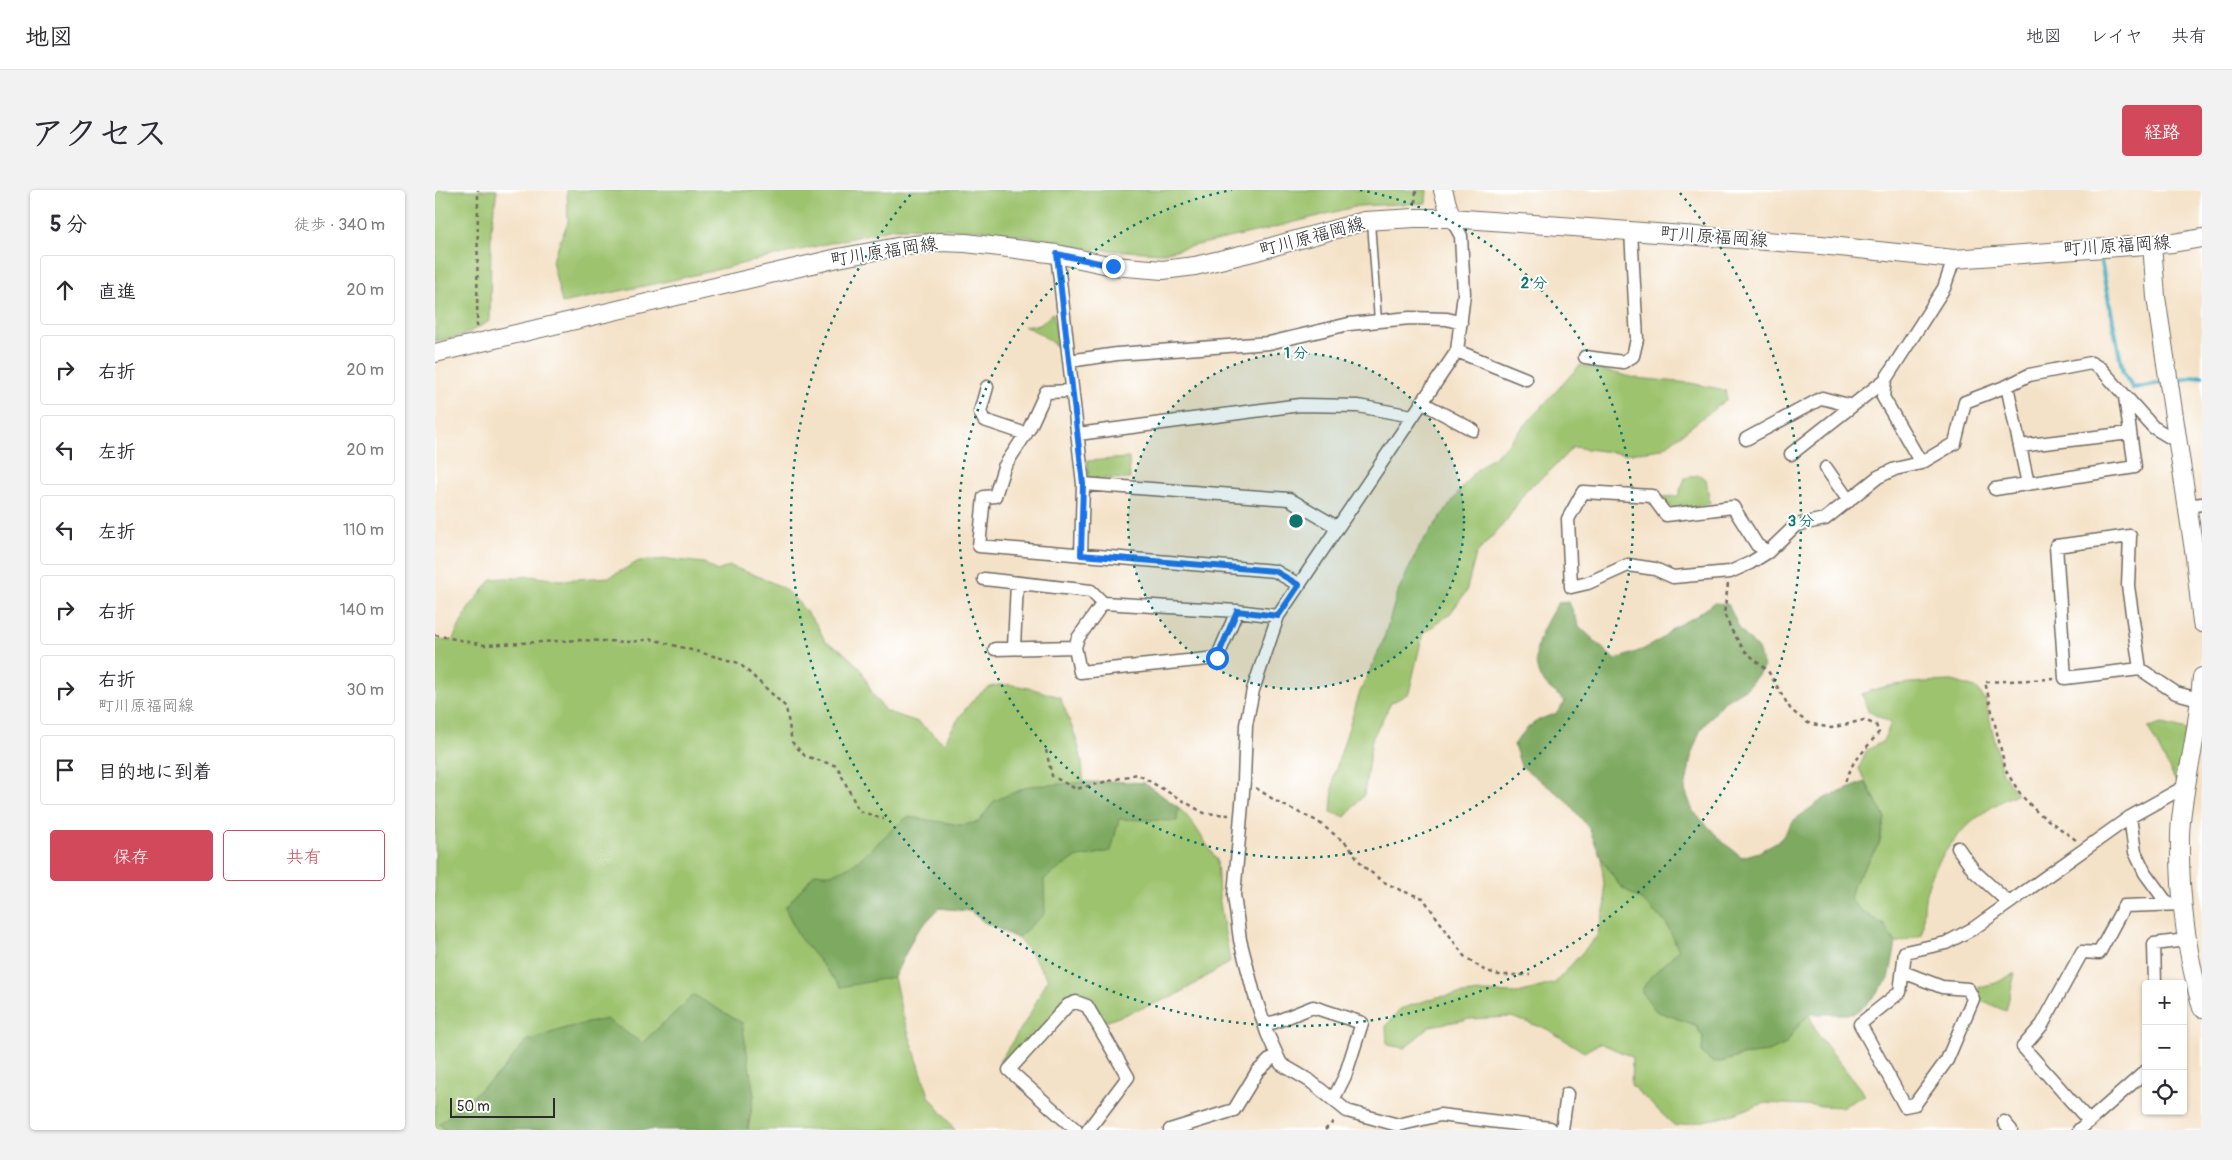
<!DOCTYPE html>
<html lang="ja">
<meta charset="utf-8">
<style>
:root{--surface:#fff;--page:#f2f2f3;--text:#2b2b33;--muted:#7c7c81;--line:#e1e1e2;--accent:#d1495b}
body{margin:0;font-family:Pangolin,"Klee One",sans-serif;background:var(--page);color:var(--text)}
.controls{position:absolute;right:15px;bottom:15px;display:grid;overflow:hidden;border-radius:5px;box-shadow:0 1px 4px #0004}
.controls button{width:45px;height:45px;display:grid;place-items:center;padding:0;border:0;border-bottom:1px solid var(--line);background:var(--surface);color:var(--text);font:25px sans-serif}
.scale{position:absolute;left:15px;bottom:12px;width:105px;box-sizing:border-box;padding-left:5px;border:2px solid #2b2b2b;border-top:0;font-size:14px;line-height:18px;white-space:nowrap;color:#2b2b2b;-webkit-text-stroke:4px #fff;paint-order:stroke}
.stop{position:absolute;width:15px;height:15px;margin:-11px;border:4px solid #1a73e8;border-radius:50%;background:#fff}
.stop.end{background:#1a73e8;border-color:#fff;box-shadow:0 1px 5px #0008}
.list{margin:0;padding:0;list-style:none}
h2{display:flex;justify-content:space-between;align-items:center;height:65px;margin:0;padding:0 20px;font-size:21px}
h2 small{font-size:16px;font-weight:400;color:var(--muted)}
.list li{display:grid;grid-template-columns:32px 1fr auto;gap:15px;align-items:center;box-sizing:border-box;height:70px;margin:0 10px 10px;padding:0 10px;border:1px solid var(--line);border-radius:5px}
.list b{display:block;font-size:19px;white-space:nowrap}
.list p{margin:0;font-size:16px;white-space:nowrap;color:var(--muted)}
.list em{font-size:16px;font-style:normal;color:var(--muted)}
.actions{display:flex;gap:10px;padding:15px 20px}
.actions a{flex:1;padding:11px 0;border:1px solid var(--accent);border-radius:5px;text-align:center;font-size:18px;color:var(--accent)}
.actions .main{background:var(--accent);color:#fff}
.icon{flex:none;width:28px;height:28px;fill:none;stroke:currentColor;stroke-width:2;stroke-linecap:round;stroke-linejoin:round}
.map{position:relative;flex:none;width:1767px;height:940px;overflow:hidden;border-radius:5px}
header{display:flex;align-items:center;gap:30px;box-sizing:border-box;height:70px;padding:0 25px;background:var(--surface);border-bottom:1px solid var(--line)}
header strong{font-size:24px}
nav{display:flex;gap:28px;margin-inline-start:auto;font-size:18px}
.intro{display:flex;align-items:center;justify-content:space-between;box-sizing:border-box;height:120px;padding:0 30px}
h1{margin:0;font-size:35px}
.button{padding:12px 22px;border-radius:5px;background:var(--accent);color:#fff;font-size:18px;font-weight:700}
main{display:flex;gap:30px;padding:0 30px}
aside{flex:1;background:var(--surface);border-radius:5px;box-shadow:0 1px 4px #0004}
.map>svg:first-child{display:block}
.green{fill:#9dc36e;stroke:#64774c}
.forest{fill:#7ea961;stroke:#546a46}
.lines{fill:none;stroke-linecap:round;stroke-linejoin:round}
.stream{stroke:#40abbf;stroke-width:4.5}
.lane-casing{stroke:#716b62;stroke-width:9}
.street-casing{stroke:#716b62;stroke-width:15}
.secondary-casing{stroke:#716b62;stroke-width:20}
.path{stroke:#716b62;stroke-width:2.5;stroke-dasharray:4 4;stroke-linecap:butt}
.lane{stroke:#fff;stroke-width:6}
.street{stroke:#fff;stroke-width:12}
.secondary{stroke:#fff;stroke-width:18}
.route{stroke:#1a73e8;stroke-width:6}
.ring{fill:none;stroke:#0f766e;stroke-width:2.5;stroke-dasharray:2.5 5}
.labels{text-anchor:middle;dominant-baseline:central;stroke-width:4;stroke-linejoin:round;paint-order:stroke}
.street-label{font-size:18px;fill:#2b2b2b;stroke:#fff}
.centre{fill:#0f766e;stroke:#fff;stroke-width:2.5}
.ring-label{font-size:15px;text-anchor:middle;font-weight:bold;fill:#0f766e;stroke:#fff;stroke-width:4;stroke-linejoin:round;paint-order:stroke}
</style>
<header>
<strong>地図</strong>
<nav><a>地図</a><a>レイヤ</a><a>共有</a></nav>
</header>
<div class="intro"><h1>アクセス</h1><a class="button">経路</a></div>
<main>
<aside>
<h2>5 分<small>徒歩 · 340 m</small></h2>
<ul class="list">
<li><svg class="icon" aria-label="ahead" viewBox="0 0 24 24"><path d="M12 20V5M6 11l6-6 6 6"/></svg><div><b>直進</b></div><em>20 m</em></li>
<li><svg class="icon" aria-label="right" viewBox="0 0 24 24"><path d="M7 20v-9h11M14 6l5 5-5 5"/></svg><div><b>右折</b></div><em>20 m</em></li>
<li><svg class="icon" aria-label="left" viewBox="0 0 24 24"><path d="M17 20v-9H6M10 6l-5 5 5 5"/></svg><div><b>左折</b></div><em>20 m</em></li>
<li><svg class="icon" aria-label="left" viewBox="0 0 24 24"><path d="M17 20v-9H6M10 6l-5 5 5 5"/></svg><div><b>左折</b></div><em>110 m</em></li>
<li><svg class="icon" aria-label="right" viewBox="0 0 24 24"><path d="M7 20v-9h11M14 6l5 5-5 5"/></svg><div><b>右折</b></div><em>140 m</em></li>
<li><svg class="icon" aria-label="right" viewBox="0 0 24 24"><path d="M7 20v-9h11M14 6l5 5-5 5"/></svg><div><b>右折</b><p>町川原福岡線</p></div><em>30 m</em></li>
<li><svg class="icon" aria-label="arrive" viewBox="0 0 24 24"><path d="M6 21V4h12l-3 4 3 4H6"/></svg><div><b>目的地に到着</b></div></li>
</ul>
<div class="actions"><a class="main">保存</a><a>共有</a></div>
</aside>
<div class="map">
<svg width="1767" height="940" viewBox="0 0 1767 940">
<rect width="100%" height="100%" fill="#fff"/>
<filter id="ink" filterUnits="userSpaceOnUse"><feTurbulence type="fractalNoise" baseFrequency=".02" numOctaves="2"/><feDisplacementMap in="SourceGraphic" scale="10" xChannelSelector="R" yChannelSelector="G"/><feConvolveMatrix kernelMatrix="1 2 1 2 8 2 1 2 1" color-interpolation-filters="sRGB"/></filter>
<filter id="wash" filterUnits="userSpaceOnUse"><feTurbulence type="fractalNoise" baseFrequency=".0096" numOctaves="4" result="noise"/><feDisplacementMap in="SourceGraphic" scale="20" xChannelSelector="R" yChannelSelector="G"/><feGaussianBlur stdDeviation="1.12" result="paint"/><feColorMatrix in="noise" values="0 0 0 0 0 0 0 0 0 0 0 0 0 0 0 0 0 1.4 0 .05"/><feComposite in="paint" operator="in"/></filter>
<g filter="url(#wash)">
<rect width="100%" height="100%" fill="#f4e2c8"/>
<path class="green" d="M0 0H62L56 39 55 131 27 146 0 151Z
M132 0H992L991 13 923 16 829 40 727 63 656 59 556 40 459 38 238 90 127 113 117 71 133 32Z
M618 123 624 158 604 143 589 136 605 135Z
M1145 175 1201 188 1255 193 1290 200 1292 209 1227 259 1190 264 1138 257 1115 281 1092 299 1071 331 1041 364 1031 402 1014 425 988 443 974 503 956 513 937 549 929 605 910 627 896 622 899 585 925 502 947 454 963 402 985 355 1039 282 1069 258Z
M694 268 695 289 654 288 652 271Z
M1264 285 1271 289 1275 314 1239 321 1227 307 1243 306 1250 288Z
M234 369 269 373 282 381 295 376 320 385 347 397 363 412 382 435 390 451 406 460 426 479 437 503 450 521 483 532 509 553C519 535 541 496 564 495 584 493 607 502 625 507 636 535 649 562 648 592L709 593 743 617 757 632 782 670 784 707 795 772 740 806 670 832 651 811 634 806 598 851 564 872 594 826 613 789 593 760 582 748 549 732 535 721 504 718 480 744 459 787 467 823 494 906 520 940H313L319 905 259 806 207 853 91 851 66 882 7 936 11 940H0V450L17 451 33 419 57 389 95 386 125 390 175 387 204 371Z
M1518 491 1543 499 1551 512 1567 582 1582 604C1541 621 1502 659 1491 703 1488 716 1489 731 1487 745L1461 753 1449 735 1428 722 1415 709 1419 693 1444 654 1450 628 1424 579 1431 561 1448 551 1456 533 1433 521 1427 504C1456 492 1487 492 1518 491Z
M1728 534 1752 540 1742 594 1713 537Z
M1166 668 1185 696 1209 712 1231 733 1245 760 1231 773 1221 821 1260 835 1268 847 1267 863 1276 871 1286 872 1351 854 1359 841 1374 824 1381 842 1430 905 1407 917 1330 913 1289 927 1240 936 1196 895 1197 867 1165 853 1149 862 1112 839 1076 827 1035 829 995 836 970 858 952 855 951 836 965 819 1002 807 1045 802 1083 803 1120 793 1162 746 1171 713Z
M1580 783 1571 821 1542 809 1544 797 1561 793Z"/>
<path class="forest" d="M1134 412 1144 436 1180 470 1209 459 1226 449 1239 437 1261 426 1279 413 1293 414 1305 440 1323 459 1329 477 1313 497 1289 512 1266 539 1257 562 1250 600 1258 621 1289 653 1307 667 1324 662 1346 649 1358 631 1388 609 1430 592 1450 628 1444 654 1419 693 1415 709 1428 722 1449 735 1461 753 1454 789 1432 814 1418 824H1374L1359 841 1351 854 1334 862 1308 865 1286 872 1276 871 1267 863 1268 847 1261 835 1221 821 1206 801 1216 786 1244 760 1231 733 1209 712 1185 696 1166 668 1154 638 1131 610 1086 576 1079 555C1091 537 1100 529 1121 524L1130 512C1123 504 1110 496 1105 487 1093 462 1110 433 1123 413Z
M677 591 709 593 743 617 742 631 684 629 676 661 640 668 609 689 610 723 582 748 549 732 535 721 504 718 480 744 459 787 406 797 364 747 350 718 380 683C384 683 390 685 395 684 424 679 448 643 473 627L526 635 544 632 559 611 594 596Z
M259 805 307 833 319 905 312 940H11L4 934 66 882 91 851 134 837 171 829 207 853Z"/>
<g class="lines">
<path class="stream" d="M1666 72 1688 182 1698 198 1730 192
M1738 191 1767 186"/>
</g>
</g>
<g filter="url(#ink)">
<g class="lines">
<g class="lane-casing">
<path id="lane" d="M936 32 943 131"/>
</g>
<g class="street-casing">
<path id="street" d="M1016 28 1026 46 1029 104 1022 161 843 426 818 500 811 535 809 591 799 705 805 750 818 800 832 843 846 874 875 891 912 921 963 935 1005 925 1115 938 1117 940
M622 64 648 294 854 309 902 337
M1519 69 1509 98 1450 190 1448 207 1486 273 1520 253 1530 212 1572 196 1594 185 1656 173 1666 179 1718 237 1743 252
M1022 161 1091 189
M1150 167 1188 172 1198 166 1202 149 1196 41
M634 171 682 164 834 153 914 134 975 128 1012 129 1026 133
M1572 196 1593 294
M552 197 545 222 549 230 591 244
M637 201 611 202 594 239 569 277 560 306 549 307 544 356 840 381 864 395
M986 212 1038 240
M643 244 865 215 923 216 977 226
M1311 249 1387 208 1417 216
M1585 256 1695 243
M1356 264 1450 190
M1391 278 1414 311
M1560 299 1700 277 1690 207
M1752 316 1767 314
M1333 362 1322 355 1298 317 1231 325 1217 306 1148 302 1133 329 1136 397 1153 393 1193 375 1220 379 1238 387 1295 382 1315 373 1333 362 1361 335 1390 329 1443 287 1460 279 1486 273
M646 365 648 294
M549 389 656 401 668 413 802 421 843 426
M668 413 643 448 640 457 645 482 782 468 802 421
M579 457 582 393
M560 459 640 457
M1705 479 1630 488 1621 356 1695 346 1693 396 1705 479 1741 503 1764 509
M1695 627 1700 662 1710 683 1732 713
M1523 658 1539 681 1574 713
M1468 782 1507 797 1533 799 1538 809 1512 870 1480 914 1470 916 1425 834 1465 802 1470 762 1511 753 1539 738 1695 627 1751 596
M1720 794 1719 754 1751 750
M829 834 840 832 878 817 927 833 910 886 898 910
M1654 931 1588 857 1607 835 1647 762 1664 763 1689 716 1748 714
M1569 932 1576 940
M641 940 574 880 633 815 641 812 652 816 693 887 653 940
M735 940 799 920 822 882 841 864
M1127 940 1132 904
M1644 940 1711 881"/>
</g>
<g class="secondary-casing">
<path id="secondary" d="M1008 0 1016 28
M1717 54 1721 107 1760 367 1767 433
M0 163 403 68 462 57 505 52 531 53 622 64 678 76 728 80 760 76 818 62 930 31 979 28H1016L1386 55 1519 69 1738 53 1767 48
M1767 487C1765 508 1763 530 1759 551 1754 582 1746 613 1745 645 1744 703 1751 762 1767 818"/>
</g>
<path class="path" d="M980 13 981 0
M42 137 43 0
M1293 394 1289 424 1297 441 1309 460 1333 481 1356 520 1373 533 1396 538 1429 530 1441 535 1444 542 1418 574 1410 592
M0 445 49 455 143 450 196 452 216 449 304 473 351 517 357 552 370 566 402 576 424 621 449 629
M1619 489 1550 492 1571 581 1586 605 1602 622 1641 650
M611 560 617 586 641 599 702 584 769 623 794 625
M821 598 844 613 882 631 913 655 928 676 947 691 967 701 988 708 1029 766 1049 780 1064 785H1095
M890 940 901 929"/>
<use href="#lane" class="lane"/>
<use href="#street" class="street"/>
<use href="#secondary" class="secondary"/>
</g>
</g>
<g class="lines" filter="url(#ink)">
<path class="route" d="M678 76 622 64 648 294 646 365 840 381 864 395 843 426 802 421 782 468"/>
</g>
<circle cx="861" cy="331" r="168" fill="#0f766e" fill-opacity=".12"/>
<g class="ring">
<circle cx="861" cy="331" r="168"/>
<path d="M925 0A337 337 0 1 1 797 0"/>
<path d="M1245 3A505 505 0 1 1 477 3"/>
</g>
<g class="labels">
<g class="street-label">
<text transform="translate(877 47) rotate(-15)">町川原福岡線</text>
<text transform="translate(1279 47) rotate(4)">町川原福岡線</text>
<text transform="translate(1682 56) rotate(-4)">町川原福岡線</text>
<text transform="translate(449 62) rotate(-9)">町川原福岡線</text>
</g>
</g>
<circle cx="861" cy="331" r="8" class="centre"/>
<g class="ring-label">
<text x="1099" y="98">2 分</text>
<text x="861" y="168">1 分</text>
<text x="1366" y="336">3 分</text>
</g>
</svg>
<div class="controls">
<button>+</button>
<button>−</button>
<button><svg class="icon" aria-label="locate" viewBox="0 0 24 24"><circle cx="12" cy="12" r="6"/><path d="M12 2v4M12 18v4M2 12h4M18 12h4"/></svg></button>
</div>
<div class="scale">50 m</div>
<div class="stop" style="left:782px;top:468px"></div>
<div class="stop end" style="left:678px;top:76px"></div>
</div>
</main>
